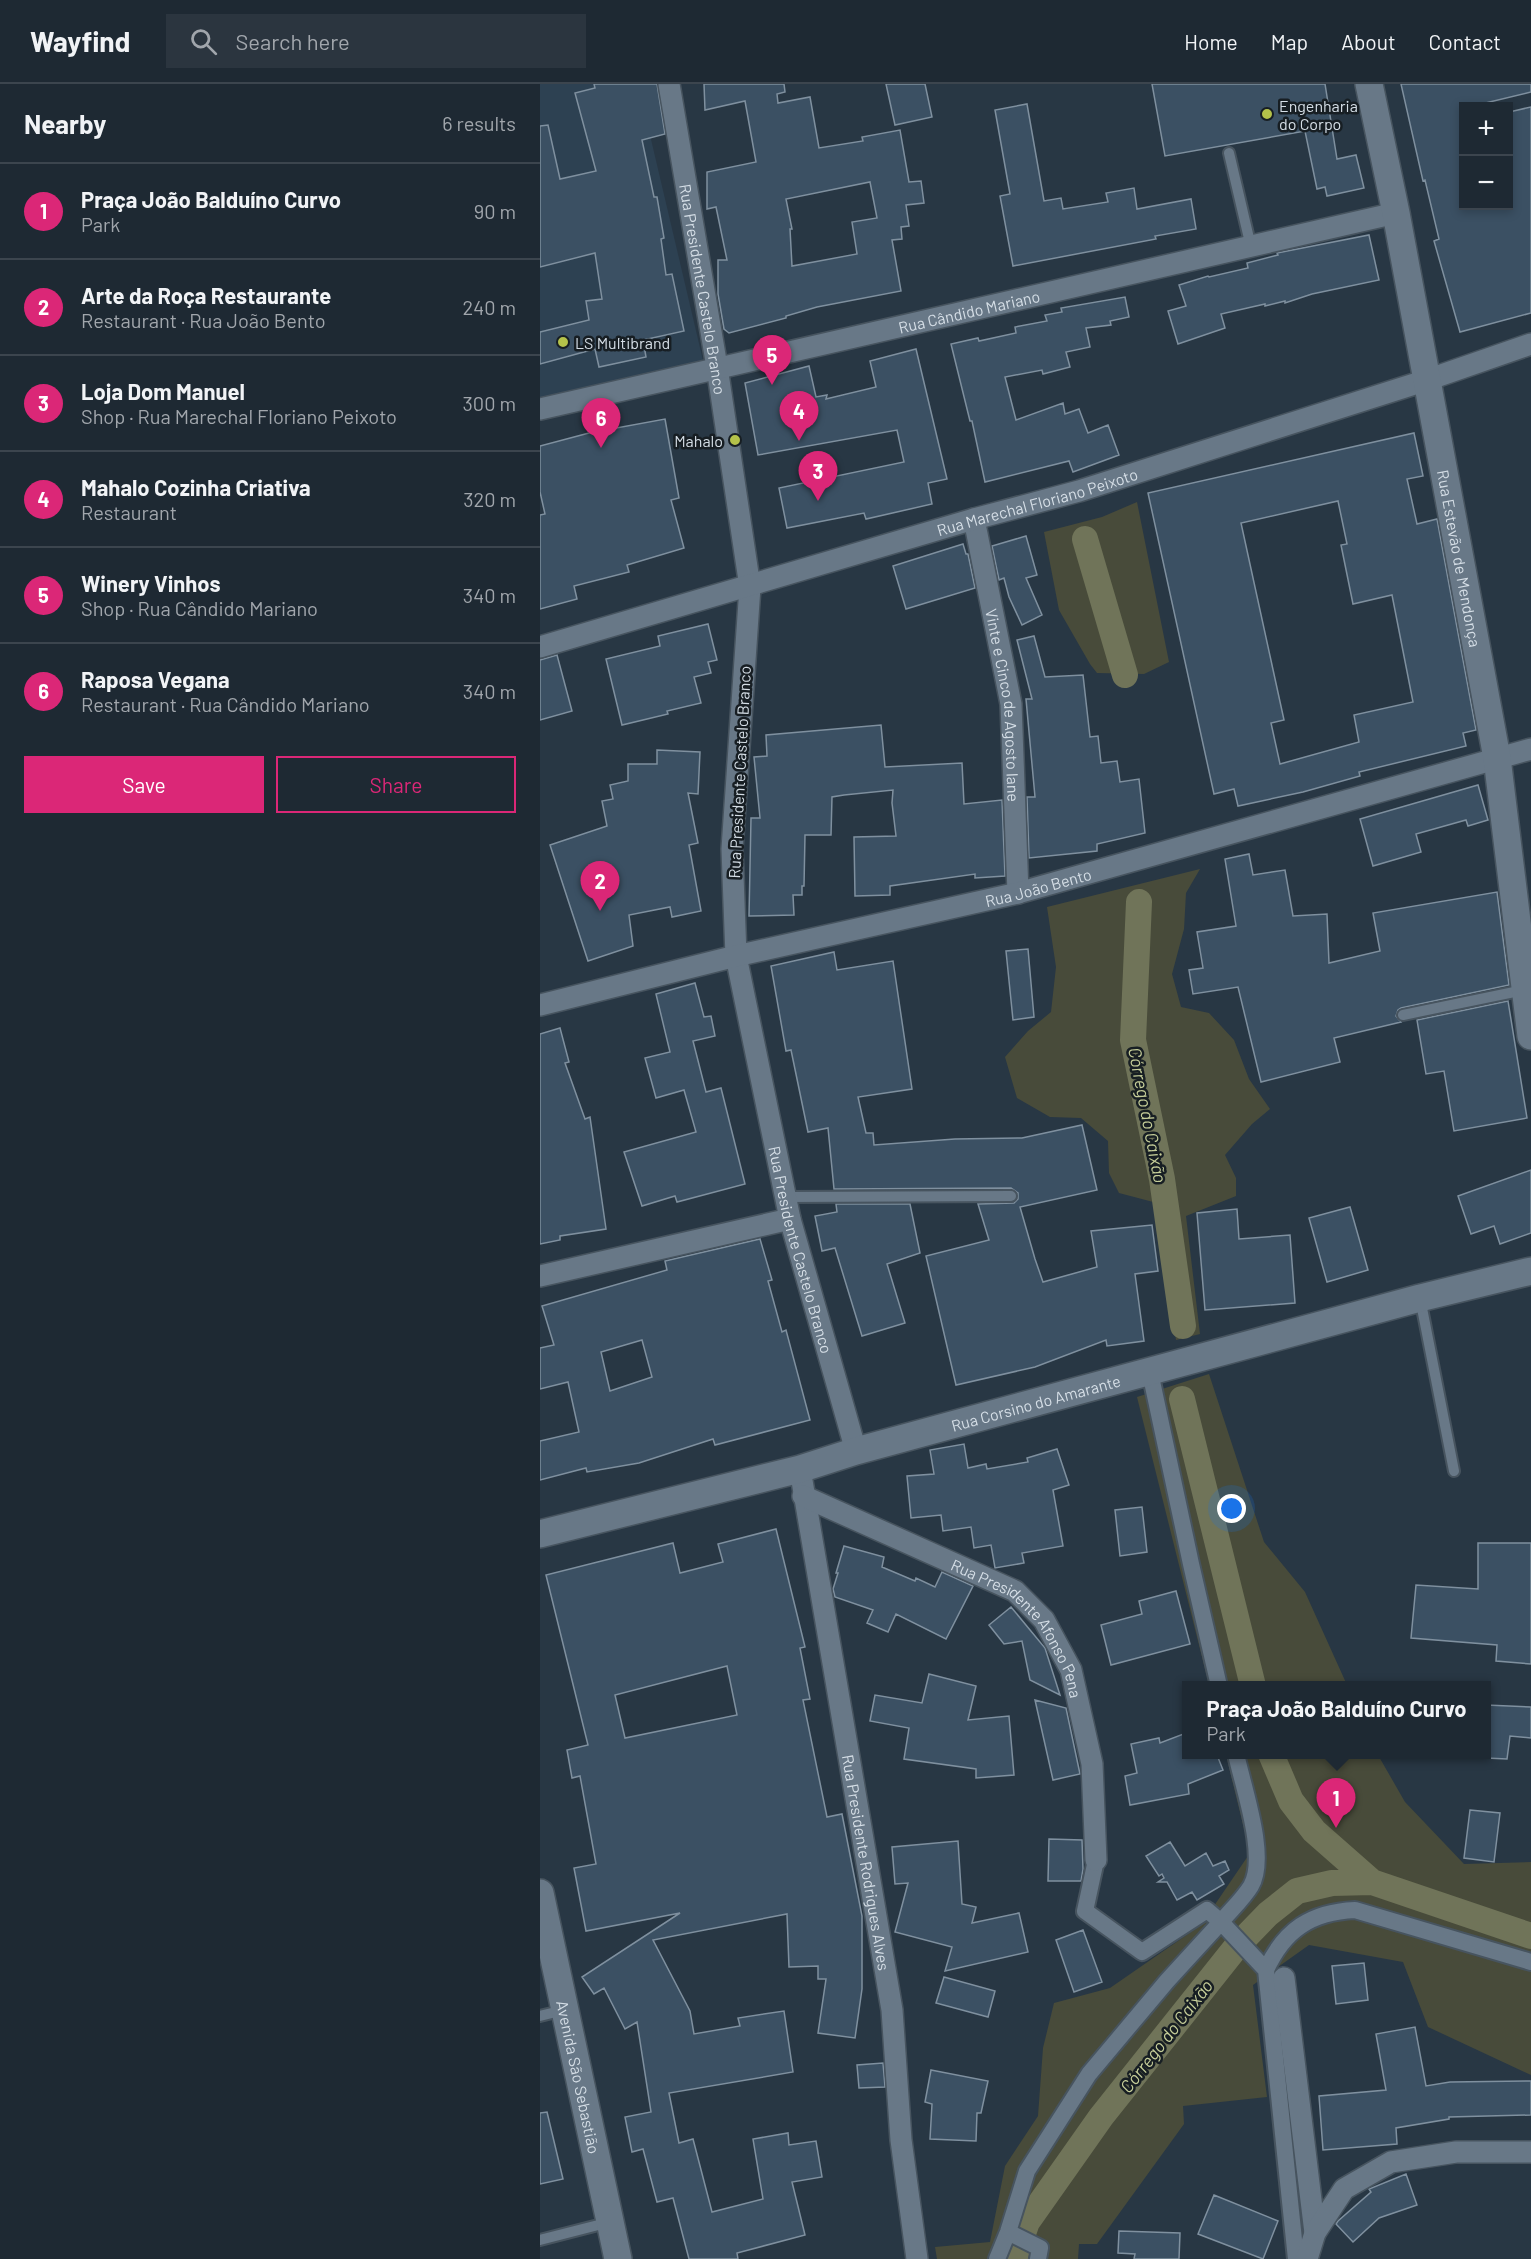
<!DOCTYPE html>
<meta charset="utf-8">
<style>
:root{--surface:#1e2933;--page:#2b353f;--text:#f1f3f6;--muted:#a1a6ac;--line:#3c454e;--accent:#db2777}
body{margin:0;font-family:Barlow,sans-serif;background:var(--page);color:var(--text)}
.controls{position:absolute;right:18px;top:18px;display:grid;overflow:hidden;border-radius:0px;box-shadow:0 3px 9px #0003}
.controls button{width:54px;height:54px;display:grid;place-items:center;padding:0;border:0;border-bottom:2px solid var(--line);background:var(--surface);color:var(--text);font:30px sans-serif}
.you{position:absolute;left:692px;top:1425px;width:21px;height:21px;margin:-15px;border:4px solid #fff;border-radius:50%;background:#1a73e8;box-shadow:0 0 0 9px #1a73e833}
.badge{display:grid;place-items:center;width:39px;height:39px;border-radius:50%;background:var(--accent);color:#fff;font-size:20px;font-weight:700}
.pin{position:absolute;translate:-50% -50px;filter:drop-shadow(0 2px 3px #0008)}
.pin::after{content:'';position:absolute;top:32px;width:21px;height:18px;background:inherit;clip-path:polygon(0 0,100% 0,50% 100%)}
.popup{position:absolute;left:642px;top:1597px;width:309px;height:78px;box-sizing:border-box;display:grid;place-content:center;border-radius:0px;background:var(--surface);filter:drop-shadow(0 2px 4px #0005);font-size:20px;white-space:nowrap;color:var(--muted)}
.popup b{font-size:22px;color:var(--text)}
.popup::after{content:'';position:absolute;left:50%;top:100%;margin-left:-12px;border:12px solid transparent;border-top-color:var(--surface)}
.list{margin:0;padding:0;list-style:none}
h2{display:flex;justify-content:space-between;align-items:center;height:78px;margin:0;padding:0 24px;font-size:26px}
h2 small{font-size:20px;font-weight:400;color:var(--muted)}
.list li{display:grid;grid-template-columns:39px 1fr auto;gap:18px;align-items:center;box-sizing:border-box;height:96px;padding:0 24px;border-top:2px solid var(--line)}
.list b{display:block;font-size:22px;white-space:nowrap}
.list p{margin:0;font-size:20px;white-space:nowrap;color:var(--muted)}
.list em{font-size:20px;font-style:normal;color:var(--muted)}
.actions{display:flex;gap:12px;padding:18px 24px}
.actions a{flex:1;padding:14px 0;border:2px solid var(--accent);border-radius:0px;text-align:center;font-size:21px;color:var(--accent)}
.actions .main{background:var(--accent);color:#fff}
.icon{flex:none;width:33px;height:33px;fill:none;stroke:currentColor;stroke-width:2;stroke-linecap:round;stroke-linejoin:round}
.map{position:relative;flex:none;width:991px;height:2175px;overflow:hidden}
header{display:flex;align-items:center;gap:36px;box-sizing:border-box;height:84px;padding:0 30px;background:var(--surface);border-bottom:2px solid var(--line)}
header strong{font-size:28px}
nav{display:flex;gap:33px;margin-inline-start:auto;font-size:21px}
.search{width:420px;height:54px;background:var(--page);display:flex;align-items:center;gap:15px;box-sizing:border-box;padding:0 21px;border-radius:0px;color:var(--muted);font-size:22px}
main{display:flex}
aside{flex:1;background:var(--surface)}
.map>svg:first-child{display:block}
.built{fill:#2d4152}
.green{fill:#484b3a}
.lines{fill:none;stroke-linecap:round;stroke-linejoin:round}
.canal{stroke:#707459;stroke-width:26}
.building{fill:#3b5063;stroke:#7f909f;stroke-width:1.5;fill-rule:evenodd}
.service-casing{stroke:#47545f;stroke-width:14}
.pedestrian-casing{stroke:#47545f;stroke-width:20}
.minor-casing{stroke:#47545f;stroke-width:24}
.tertiary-casing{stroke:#47545f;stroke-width:30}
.service{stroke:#687887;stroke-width:10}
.pedestrian{stroke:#687887;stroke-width:16}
.minor{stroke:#687887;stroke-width:21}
.tertiary{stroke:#687887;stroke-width:27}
.poi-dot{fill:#b4c24a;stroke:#171e23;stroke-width:2}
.labels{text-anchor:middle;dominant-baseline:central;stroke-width:5;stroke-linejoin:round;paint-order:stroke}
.poi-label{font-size:16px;fill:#d5dee6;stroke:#171e23;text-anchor:start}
.street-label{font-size:16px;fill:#d5dee6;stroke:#171e23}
.water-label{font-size:18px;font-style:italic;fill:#c6ce99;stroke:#171e23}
</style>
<header>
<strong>Wayfind</strong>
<div class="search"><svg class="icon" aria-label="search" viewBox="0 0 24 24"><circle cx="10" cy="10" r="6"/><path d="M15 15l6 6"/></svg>Search here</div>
<nav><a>Home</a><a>Map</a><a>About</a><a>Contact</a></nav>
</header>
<main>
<aside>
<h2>Nearby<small>6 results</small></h2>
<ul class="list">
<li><span class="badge">1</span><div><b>Praça João Balduíno Curvo</b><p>Park</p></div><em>90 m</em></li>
<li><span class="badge">2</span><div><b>Arte da Roça Restaurante</b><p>Restaurant · Rua João Bento</p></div><em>240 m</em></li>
<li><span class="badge">3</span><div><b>Loja Dom Manuel</b><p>Shop · Rua Marechal Floriano Peixoto</p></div><em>300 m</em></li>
<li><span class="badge">4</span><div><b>Mahalo Cozinha Criativa</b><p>Restaurant</p></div><em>320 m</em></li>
<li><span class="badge">5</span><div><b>Winery Vinhos</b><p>Shop · Rua Cândido Mariano</p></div><em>340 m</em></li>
<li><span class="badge">6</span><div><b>Raposa Vegana</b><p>Restaurant · Rua Cândido Mariano</p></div><em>340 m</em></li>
</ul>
<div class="actions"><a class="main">Save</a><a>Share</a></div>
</aside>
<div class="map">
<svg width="991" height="2175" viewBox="0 0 991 2175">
<rect width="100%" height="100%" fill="#283744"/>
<path class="built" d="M0 0H98L165 285 0 324Z"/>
<path class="green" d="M597 418 629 578 604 590 557 589 550 580 519 526 504 448 562 433Z
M660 785 646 809 644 845 632 890 641 923 669 929 694 956 709 995 730 1025 712 1040 685 1071 696 1094V1112L646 1132 660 1250 636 1256 617 1119 579 1109 569 1089 568 1057 541 1034 510 1033 477 1014 465 973 488 947 511 928 516 883 507 823Z
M669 1290 724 1458 765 1508 807 1601H669L597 1313Z
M686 1671H838L865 1718 924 1780 991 1778V1991L888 1943 863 1878 769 1861 713 1901 727 2013 643 2022 644 2040 557 2160H539L538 2175H397L395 2163 450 2158 465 2082 498 2032 503 1964 514 1919 570 1904 661 1841 710 1769Z"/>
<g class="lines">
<path class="canal" d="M545 455 585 591
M599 818 593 956 622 1095 643 1242
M642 1315 713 1602
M731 1670 751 1717 774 1747 832 1798 991 1852
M474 2175 487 2138 561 2033 697 1862 728 1830 757 1807 792 1799 832 1798"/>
</g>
<path class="building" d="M54 0H117L125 50 102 56 114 113H117L124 154 121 155 126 191 132 190 144 247 103 256 106 273 59 283 55 265 0 280V248L49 236 46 217 62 215 55 169 0 183V42L8 41 20 95 56 87 35 9 55 4Z
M164 0H244L245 8 237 10 238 19 270 13 279 64 323 57 322 53 360 46 369 98 381 97 384 119 366 121 369 142 361 143 362 155 352 156 361 207 277 223 246 232V234L189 249 184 245 178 210V176H187L176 123 167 125V88L216 78 205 17 165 26ZM330 98 337 134 312 138 317 170 252 182 250 145H252L246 115Z
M346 0H385L392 33 355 41Z
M612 0H785L797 75 816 71 824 104 787 112 785 103 777 105 765 47 625 72Z
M861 0H991V8L933 22H924V122H969V28L991 23V229L920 248 894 157 899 155 885 96 883 97Z
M487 20 504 117 521 114 523 125 568 118 566 109 594 104 597 125 651 115 656 145 615 152 616 155 473 182 460 112 470 110 455 26Z
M829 151 839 196 772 210 745 219V217L725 222V220L681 230 685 244 638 260 628 227 646 222 639 201 668 192 669 193 708 184 707 179 738 171 737 169Z
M585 213 589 233 570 237 571 241 546 244 550 263 526 268 530 283 503 290 502 286 465 293 476 336 523 319 525 330 539 325 548 349 568 341 579 371 533 388 529 377 445 398 432 337H430L411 260 438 254 439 257 476 249 475 243 507 237 505 231 522 228 521 224Z
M376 265 407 395 388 399 392 420 326 435 324 429 247 444 239 404 364 378 357 346 218 371 205 299 269 282 276 313 287 311 286 315 336 303 330 277Z
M125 335 139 414 131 416 144 464 87 481 89 488 34 502 37 515 0 525V431L5 430 0 408V362L49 349Z
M874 349 883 392 867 395 877 440 897 435 936 646 923 649 926 662 819 688 820 692 763 708 698 722 694 705 674 710 608 409ZM798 417 807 460 801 461 813 520 852 511 873 618 814 631 819 658 740 680 731 639 744 636 701 439Z
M486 452 497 491 486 494 502 531 482 541 469 513 464 494 459 496 452 462Z
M423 460 426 470H428L435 504 366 525 353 482Z
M168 540 177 576 168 578 171 589 154 593 161 619 127 627 128 630 82 641 66 575 120 562 118 552Z
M494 552 505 593 543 591 550 653 558 652 561 679 577 677 580 698 599 695 605 749 557 760V767L489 774 487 713H495L486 615H492L477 556Z
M17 571 32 627 0 636V576Z
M341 641 345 683 422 679 424 720 462 716 465 792 435 794V790L350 802V811L315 812 314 753 356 752 352 719 353 706 304 711 292 713 291 751H265L264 802H262V811H253L254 831 209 832 211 734H220L214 673 227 672 226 651Z
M117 666 160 668 158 710 148 709 158 759 149 761 161 827 132 833 130 823 89 831 93 862 48 877 10 761 67 742 62 717 73 715 70 701 88 697V680H117Z
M938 701 948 736 928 742 926 736 876 750 881 768 833 782 820 735Z
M709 770 713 791 745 786 753 832 787 830 789 879 840 867 833 829 957 808 969 901 861 924 858 926 856 932 861 938 794 954 800 978 721 998 698 903 653 910 649 886 663 884 657 848 696 842 685 775Z
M488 865 494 933 473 936 466 867Z
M294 868 297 886 353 877 372 1005 318 1013 326 1049H333L334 1061 415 1055 482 1054 542 1041 557 1106 480 1123 495 1175 503 1198 557 1183 551 1147 612 1141 618 1187 595 1190 604 1257 567 1262 566 1256 495 1283 416 1301 386 1172 449 1156 438 1120 474 1119 478 1115V1109L471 1104 294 1105 288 1044 268 1048 251 966 246 967 231 882Z
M155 899 164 933 171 932 175 952 153 957 166 1008 181 1004 205 1100 137 1118 135 1112 102 1122 84 1068 156 1048 144 1006 116 1014 105 974 130 968 116 910Z
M968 917 987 1034 914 1047 904 987 886 990 877 936Z
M20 944 29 978 25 979 45 1035 50 1033 66 1145 20 1152V1156L0 1160V950Z
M991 1086V1149L960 1160 954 1142 931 1150 918 1112Z
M296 1120H370L380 1169 347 1180 365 1239 322 1252 295 1164 282 1167 275 1132 297 1128Z
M810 1123 828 1186 787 1198 769 1134Z
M697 1125 699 1155 750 1151 755 1219 665 1226 657 1129Z
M220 1155 232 1196 228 1197 242 1248 246 1246 270 1336 175 1361 173 1355 99 1379 47 1388 46 1384 0 1396V1357L39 1348 28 1298 0 1305V1264L14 1261 2 1222 127 1186 125 1177ZM102 1256 112 1293 70 1307 61 1268Z
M424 1360 428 1384 446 1380 447 1385 488 1378 487 1374 517 1365 529 1401 513 1406 523 1462 482 1469 484 1479 455 1484 451 1461 434 1464 431 1443 403 1447 401 1431 371 1434 367 1392 394 1390 390 1366Z
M602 1423 607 1468 580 1472 575 1426Z
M236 1445 265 1563 260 1564 270 1615 263 1616 287 1733 302 1730 322 1832V1905L315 1954 278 1949 286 1895H278V1882L249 1883 247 1830 113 1856 150 1927 154 1950 200 1942 198 1934 244 1927 253 1988 129 2009 139 2059 153 2055 172 2128 223 2115 213 2055 248 2049 249 2061 276 2057 282 2093 252 2098 265 2151 197 2169 198 2175H149L133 2114 117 2118 103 2065 92 2068 85 2033 111 2028 97 1938 85 1945 64 1904 54 1910 42 1893 140 1829 46 1847 34 1784 56 1780 40 1692 32 1694 27 1666 48 1661 6 1491 133 1459 140 1489 183 1478 178 1460ZM187 1582 197 1631 85 1654 75 1611Z
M938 1459H991V1580L956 1577 957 1561 871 1554 876 1501 938 1505Z
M304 1462 344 1473 342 1483 375 1497 376 1494 395 1503 402 1488 433 1502 406 1555 356 1530 348 1548 327 1539 333 1526 295 1513 293 1505 298 1489H296Z
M636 1507 650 1560 571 1581 561 1541 602 1530 599 1517Z
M471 1523 505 1564 520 1611 490 1596 482 1557 464 1560 449 1541Z
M389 1590 436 1602 428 1636 469 1632 474 1691 436 1694V1685L364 1675 369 1644 330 1637 335 1611 382 1619Z
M495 1616 526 1624 540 1690 513 1696Z
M946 1621 991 1623V1654L970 1652 967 1675 946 1674Z
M646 1649V1671H677L683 1686 648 1700 649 1710 590 1721 585 1692 597 1689 591 1660 619 1654 620 1659Z
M930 1726 960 1729 954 1778 924 1774Z
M509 1755 542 1756 543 1785 541 1797H508Z
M418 1757 422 1820 436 1823 432 1839 479 1829 488 1868 405 1887 412 1863 355 1848 368 1799 355 1800 352 1763Z
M630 1758 645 1782 666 1769 673 1782 685 1777 689 1786 679 1792 684 1800 657 1816 652 1808 637 1816 627 1798H618L624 1794 622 1790 619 1792 606 1772Z
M543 1846 562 1898 534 1908 516 1856Z
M824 1879 828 1916 796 1920 792 1882Z
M404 1893 455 1907 448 1933 396 1919Z
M875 1943 886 2002 910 1998 991 1997V2031L909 2033V2035L856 2044 857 2060 783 2066 779 2012 846 2006 836 1950Z
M343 1979 345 2003 319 2004 317 1981Z
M391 1986 448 1997 441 2029H437L436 2057 390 2055 392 2020 385 2018Z
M7 2028 23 2095 0 2100V2029Z
M866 2090 877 2121 839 2134 813 2158 796 2140 798 2137 831 2108 829 2105Z
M674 2111 738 2137 723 2175 658 2150Z
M579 2147 640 2149 639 2175H594L595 2170 578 2169Z"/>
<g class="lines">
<g class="service-casing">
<path id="service" d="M689 69 711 163
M863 931 984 906
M246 1113 471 1112
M880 1214 914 1387
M0 1932 24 1926
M0 2156 70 2138"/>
</g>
<g class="pedestrian-casing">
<path id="pedestrian" d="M610 1288 651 1480 679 1602
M696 1670C703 1703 728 1773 711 1802 703 1815 691 1826 681 1838L726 1886
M468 2148 500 2164 498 2175
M457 2175 468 2148 487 2087 549 1990 627 1897 681 1838 667 1826 602 1868 545 1827 556 1776
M756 2175 726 1886C744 1846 771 1828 815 1826L991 1878"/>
</g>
<g class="minor-casing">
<g id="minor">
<path id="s1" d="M129 0 177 283 210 503 192 765 196 872 250 1135 316 1367"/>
<path id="s2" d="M0 325 856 129"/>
<path id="s3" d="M434 435 471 620 478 809"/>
<path id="s4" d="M0 563 434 435 539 407 887 296 991 260"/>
<path id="s5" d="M0 921 196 872 478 809 991 665"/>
<path d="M0 1192 250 1135"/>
<path id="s6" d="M260 1385 352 1926 361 2056 377 2175"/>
<path id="s7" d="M263 1412 475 1507 504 1536 531 1586 552 1680 556 1776"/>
<path d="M744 1894 775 2149"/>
<path d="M767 2175 775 2149 804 2105 851 2078 916 2068H991"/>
</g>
</g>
<g class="tertiary-casing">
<g id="tertiary">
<path id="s8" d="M829 0 856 129 957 674 991 952"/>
<path id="s9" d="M0 1450 260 1385 316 1367 880 1214 991 1187"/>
<path id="s10" d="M0 1809 78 2175"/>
</g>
</g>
<use href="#service" class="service"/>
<use href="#pedestrian" class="pedestrian"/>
<use href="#minor" class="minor"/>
<use href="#tertiary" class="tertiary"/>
</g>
<g class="poi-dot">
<circle cx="727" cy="30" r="6"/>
<circle cx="23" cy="258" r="6"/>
<circle cx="195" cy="356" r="6"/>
</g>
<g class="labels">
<g class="poi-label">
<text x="739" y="21">Engenharia<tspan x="739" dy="18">do Corpo</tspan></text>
<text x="35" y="258">LS Multibrand</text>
<text x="183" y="356" text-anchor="end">Mahalo</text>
</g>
<g class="street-label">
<text stroke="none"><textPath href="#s1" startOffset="208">Rua Presidente Castelo Branco</textPath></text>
<text stroke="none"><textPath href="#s2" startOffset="440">Rua Cândido Mariano</textPath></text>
<text stroke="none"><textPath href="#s4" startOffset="518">Rua Marechal Floriano Peixoto</textPath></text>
<text stroke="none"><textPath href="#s8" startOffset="483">Rua Estevão de Mendonça</textPath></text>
<text stroke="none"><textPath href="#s3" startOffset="189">Vinte e Cinco de Agosto lane</textPath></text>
<text transform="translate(199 688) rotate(-87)">Rua Presidente Castelo Branco</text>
<text stroke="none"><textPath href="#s5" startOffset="512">Rua João Bento</textPath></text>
<text stroke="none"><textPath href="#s1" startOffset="1180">Rua Presidente Castelo Branco</textPath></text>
<text stroke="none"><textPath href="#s9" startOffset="513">Rua Corsino do Amarante</textPath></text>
<text stroke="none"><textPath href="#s7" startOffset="261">Rua Presidente Afonso Pena</textPath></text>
<text stroke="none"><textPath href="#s6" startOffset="399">Rua Presidente Rodrigues Alves</textPath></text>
<text stroke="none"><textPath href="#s10" startOffset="188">Avenida São Sebastião</textPath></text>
</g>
<g class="water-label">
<text transform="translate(608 1031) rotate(79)">Córrego do Caixão</text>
<text transform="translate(626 1952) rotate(-52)">Córrego do Caixão</text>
</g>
</g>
</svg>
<div class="controls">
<button>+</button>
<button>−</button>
</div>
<div class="you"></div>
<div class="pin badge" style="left:796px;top:1744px">1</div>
<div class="popup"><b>Praça João Balduíno Curvo</b>Park</div>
<div class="pin badge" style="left:60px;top:827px">2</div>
<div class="pin badge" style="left:278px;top:417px">3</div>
<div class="pin badge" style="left:259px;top:357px">4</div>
<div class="pin badge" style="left:232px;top:301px">5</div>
<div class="pin badge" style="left:61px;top:364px">6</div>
</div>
</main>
